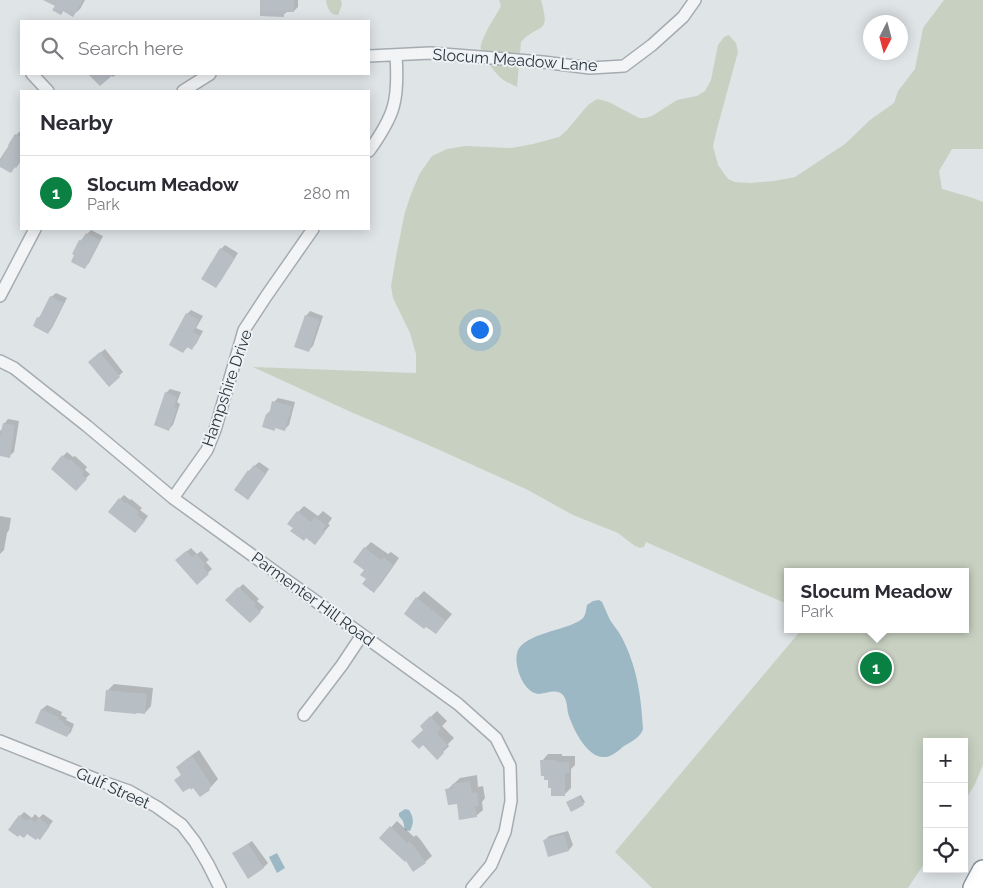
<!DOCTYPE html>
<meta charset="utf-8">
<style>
:root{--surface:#fff;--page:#f2f2f3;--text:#2b2b33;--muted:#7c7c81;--line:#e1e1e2;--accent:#0b8043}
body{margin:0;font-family:Raleway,sans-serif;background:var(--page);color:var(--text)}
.controls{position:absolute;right:15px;bottom:15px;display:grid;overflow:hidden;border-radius:0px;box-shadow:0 2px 12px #0003}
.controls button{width:45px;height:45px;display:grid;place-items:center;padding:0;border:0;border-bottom:1px solid var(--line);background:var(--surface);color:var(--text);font:25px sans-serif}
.compass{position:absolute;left:863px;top:15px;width:45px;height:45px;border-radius:50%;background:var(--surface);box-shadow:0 2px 12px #0003;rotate:186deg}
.you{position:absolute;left:479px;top:329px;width:18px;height:18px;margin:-12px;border:4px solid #fff;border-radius:50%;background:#1a73e8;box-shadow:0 0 0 8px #1a73e833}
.badge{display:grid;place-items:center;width:32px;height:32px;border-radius:50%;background:var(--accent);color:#fff;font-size:16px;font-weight:700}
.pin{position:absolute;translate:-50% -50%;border:2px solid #fff;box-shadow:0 1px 5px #0006}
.popup{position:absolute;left:784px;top:568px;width:185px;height:65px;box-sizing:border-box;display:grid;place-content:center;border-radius:0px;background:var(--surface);filter:drop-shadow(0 1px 4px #0005);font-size:16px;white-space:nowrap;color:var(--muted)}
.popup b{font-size:19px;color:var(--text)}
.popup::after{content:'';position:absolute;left:50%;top:100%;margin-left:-10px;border:10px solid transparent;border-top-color:var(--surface)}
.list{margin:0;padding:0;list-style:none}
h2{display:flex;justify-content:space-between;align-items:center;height:65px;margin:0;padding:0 20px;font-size:21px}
h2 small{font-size:16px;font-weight:400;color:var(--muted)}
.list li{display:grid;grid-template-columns:32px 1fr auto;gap:15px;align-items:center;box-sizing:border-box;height:75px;padding:0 20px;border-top:1px solid var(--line)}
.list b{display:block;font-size:19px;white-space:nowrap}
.list p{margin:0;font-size:16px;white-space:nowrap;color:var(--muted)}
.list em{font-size:16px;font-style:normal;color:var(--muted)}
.icon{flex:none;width:28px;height:28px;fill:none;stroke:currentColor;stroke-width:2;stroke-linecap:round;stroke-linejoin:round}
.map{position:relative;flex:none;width:983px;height:888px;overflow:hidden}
.search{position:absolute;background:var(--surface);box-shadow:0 2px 12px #0003;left:20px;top:20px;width:350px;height:55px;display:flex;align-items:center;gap:12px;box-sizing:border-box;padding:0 18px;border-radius:0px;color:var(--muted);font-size:19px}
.panel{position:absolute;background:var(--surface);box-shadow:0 2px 12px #0003;left:20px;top:90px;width:350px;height:140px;border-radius:0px}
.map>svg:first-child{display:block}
.green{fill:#c8d1c1}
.water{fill:#9cb8c5}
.shadow{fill:#0003}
.building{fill:#b7bec4}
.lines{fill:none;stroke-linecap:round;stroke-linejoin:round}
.street-casing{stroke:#a5acb1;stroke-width:14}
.highway-casing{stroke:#88949d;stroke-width:24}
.street{stroke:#f2f4f6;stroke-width:11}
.highway{stroke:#fff;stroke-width:21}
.labels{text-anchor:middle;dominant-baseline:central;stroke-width:4;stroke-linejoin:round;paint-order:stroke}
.street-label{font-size:16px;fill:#29343d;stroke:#eef2f5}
</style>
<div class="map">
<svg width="983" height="888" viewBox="0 0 983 888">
<rect width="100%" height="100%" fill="#dfe4e7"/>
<path class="green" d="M326 0H341L342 5 338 15C330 15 327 8 326 0Z
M499 0H541C551 36 540 22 521 42L517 87C502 80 499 78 490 65 487 61 482 57 481 52 478 41 496 16 501 6Z
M944 0H983V149H952L939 171 942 189 973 198 983 202V765L975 784 964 802V742H927V859L908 888H652L615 852 802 629H965V572H787V604L646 542 644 547 640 548 635 546 618 533 573 515 526 489 426 444 351 412 253 367 416 373V354L410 333 393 298 391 286 397 251 405 212 411 194 420 173 432 156 447 149 465 146 512 148 533 144 559 137 567 130 588 105 597 99 609 102 639 118H645L652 116 677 100 697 96 705 91 711 80 718 45 724 37 729 35 736 43 738 52 717 129 713 146 718 165 728 179 735 182 750 183 774 181 795 177 845 144 870 120 894 103 898 91 915 69 923 28Z"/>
<path class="water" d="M599 600 602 602C605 608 607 614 610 620 613 625 618 630 621 636 637 666 641 695 643 729 641 737 631 742 624 746 619 750 612 757 605 757 587 759 572 727 568 713 567 707 567 700 563 695 556 688 546 694 538 694 523 692 514 666 517 653 522 633 567 631 582 619 586 616 586 609 587 605L593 601Z
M405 809 409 810C414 818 414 823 410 831L405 830 403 821 399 816V813Z
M277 853 285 868 277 873 269 857Z"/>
<path class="shadow" d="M47 0H85L80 9 73 15 64 10 61 14 57 5Z
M261 0H298V7L294 11H288L283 15Z
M92 74H117L113 77 111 75H91Z
M20 131 21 132V161L10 172 0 165V159L16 135Z
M91 230 103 236 89 263 85 267 76 254 80 241Z
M225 245 238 253 220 282 216 286 221 249Z
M56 293 67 298 52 328 48 333 38 318 43 313 51 297Z
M191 310 203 316 196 328 203 331 196 344 192 348 188 347 183 351 187 314Z
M310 311 323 316 313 346 309 350 306 316Z
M105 349 123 372 109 385 89 362Z
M170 389 181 392 177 402 180 404 173 425 169 429 166 393Z
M278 398 295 402 289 425 285 429 277 427 274 429 263 426 267 414 271 410 274 402Z
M8 419 19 421 14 452 9 456 0 455V431L2 429 4 424Z
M67 452 73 457 75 456 87 467 85 470 90 474 76 489 52 468Z
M259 462 269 469 252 494 236 490 249 471Z
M124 495 130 500 131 499 142 508 140 510 148 516 139 528 120 499Z
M304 506 318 516 323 511 332 518 328 524 330 525 315 543 298 512Z
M0 516 11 518 9 530 7 533 4 550 0 554Z
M371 542 388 554 391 552 399 558 381 584 374 591 368 579 366 570 365 548Z
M191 548 197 554 201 551 209 560 206 562 212 569 197 583 181 556Z
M243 584 259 599 257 601 264 607 250 622 227 600Z
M424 591 452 614 436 633 405 613 417 598Z
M114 684 153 688 151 706 145 713 108 690Z
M47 705 62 712 61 715 67 718 66 720 74 724 71 732 67 736 37 722 42 709Z
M437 711 447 721 442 726 454 738 448 744 449 746 437 758 425 730 421 726Z
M199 750 218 779 209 789 194 786 176 780 182 774 177 767 184 761Z
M548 754H562V756H575V765L571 769V788L565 794 552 787 542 761Z
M477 775 478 787 483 786 485 798 482 802 483 810 476 816 458 802 447 790 460 778Z
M581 795 585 802 583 804 569 801Z
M24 812 32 818 35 814 39 818 43 814 53 821 40 838 20 816Z
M397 821 414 837 416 835 420 839 432 856 425 862 407 859 381 838Z
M568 831 573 845 569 850 544 841 549 836Z
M252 841 268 863 264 867 248 877 234 854 238 850Z"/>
<path class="building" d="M43 0H83L73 17 63 11 61 15 52 10 55 6Z
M260 0H294V12H284V17L260 16Z
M88 74H114L100 86Z
M15 134 21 138V161L16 168 15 167 11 173 0 167V161L9 146 8 145Z
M86 233 100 240 85 269 71 262 74 255 72 254 79 240 81 241Z
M220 248 235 258 216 288 201 279Z
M50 296 64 303 48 334 33 326 37 317 39 318Z
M186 313 199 320 193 332 200 336 192 350 187 347 183 353 169 345Z
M305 315 320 320 309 352 294 347Z
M100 352 120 377 109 387 88 362Z
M165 392 177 397 174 407 177 408 169 431 154 425Z
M272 401 292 406 285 431 275 428V431L262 427 266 414 269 415Z
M3 423 15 425 10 458 0 456V437Z
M62 455 69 461 70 459 84 472 82 475 87 479 76 491 51 469Z
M254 465 266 474 248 500 234 490 248 470 249 471Z
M119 498 125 503 126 502 139 512 137 515 145 521 135 533 108 512Z
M297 511 311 522 315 517 326 525 322 531 325 532 315 545 306 538 304 541 290 531 293 528 287 524Z
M364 547 381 560 384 557 393 565 374 593 362 584 366 579 360 575 364 570 353 562Z
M186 551 192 557 196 554 206 565 203 567 209 574 197 585 175 560Z
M238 587 256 604 254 606 261 612 250 623 225 600Z
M416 597 446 621 436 634 426 627 424 629 404 614Z
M106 690 147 694 145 714 137 713 136 714 104 711Z
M41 709 59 717 58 719 64 722 63 724 71 728 67 737 35 723Z
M430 716 441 728 437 733 448 745 442 751 444 753 437 760 423 745 419 749 411 741 423 730 420 726Z
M192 756 212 786 209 788 210 790 200 797 193 788 191 790 190 788 183 792 174 780 181 775 176 767Z
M540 760H556V762H569V773H565V796H551V788H548V780H544V776H541Z
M470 781 472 793 477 792 479 806H475L477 817 459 820 457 804 448 805 445 789 453 788 452 784Z
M579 796 584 805 571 812 566 802Z
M19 815 27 821 30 818 35 822 38 817 50 826 40 840 37 838 36 840 27 834 24 838 19 835 18 837 8 830Z
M390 826 407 843 409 841 414 846 426 863 413 872 406 861 405 862 379 838Z
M564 834 569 851 548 857 543 840Z
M248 844 264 868 248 879 232 853Z"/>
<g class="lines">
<g class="street-casing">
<path id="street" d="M369 56 430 53 543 62 590 68 624 66 652 45 683 17 695 0
M32 74 48 91
M183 91 210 74
M369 151C395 115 399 100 396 55
M0 296 35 229
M0 361 14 368 87 426 173 498 458 704 496 738 510 766 511 801 505 832 491 865 472 888
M173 498 207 450 215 430 244 330 267 295 313 229
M304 715 342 665 362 635
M0 741 103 782 129 791 157 807 182 825 195 842 208 864 220 888"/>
</g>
<g class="highway-casing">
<path id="highway" d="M974 888 983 871"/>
</g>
<use href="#street" class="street"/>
<use href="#highway" class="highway"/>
</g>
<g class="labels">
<g class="street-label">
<text transform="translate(515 60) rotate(4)">Slocum Meadow Lane</text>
<text transform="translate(227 388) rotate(-71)">Hampshire Drive</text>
<text transform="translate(313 599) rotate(36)">Parmenter Hill Road</text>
<text transform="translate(113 788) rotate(24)">Gulf Street</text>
</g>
</g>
</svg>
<div class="controls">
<button>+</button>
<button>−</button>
<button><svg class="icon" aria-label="locate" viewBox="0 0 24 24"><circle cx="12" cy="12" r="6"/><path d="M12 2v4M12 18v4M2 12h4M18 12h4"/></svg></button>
</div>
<svg class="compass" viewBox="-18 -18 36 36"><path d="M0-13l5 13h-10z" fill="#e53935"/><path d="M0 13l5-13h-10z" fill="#7c7c81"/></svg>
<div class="you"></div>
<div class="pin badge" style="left:876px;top:668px">1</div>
<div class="popup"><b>Slocum Meadow</b>Park</div>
<div class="search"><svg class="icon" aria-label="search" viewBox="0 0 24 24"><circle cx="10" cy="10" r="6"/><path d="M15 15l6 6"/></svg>Search here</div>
<section class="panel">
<h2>Nearby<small></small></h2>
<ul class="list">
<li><span class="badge">1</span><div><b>Slocum Meadow</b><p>Park</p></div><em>280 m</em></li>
</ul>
</section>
</div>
